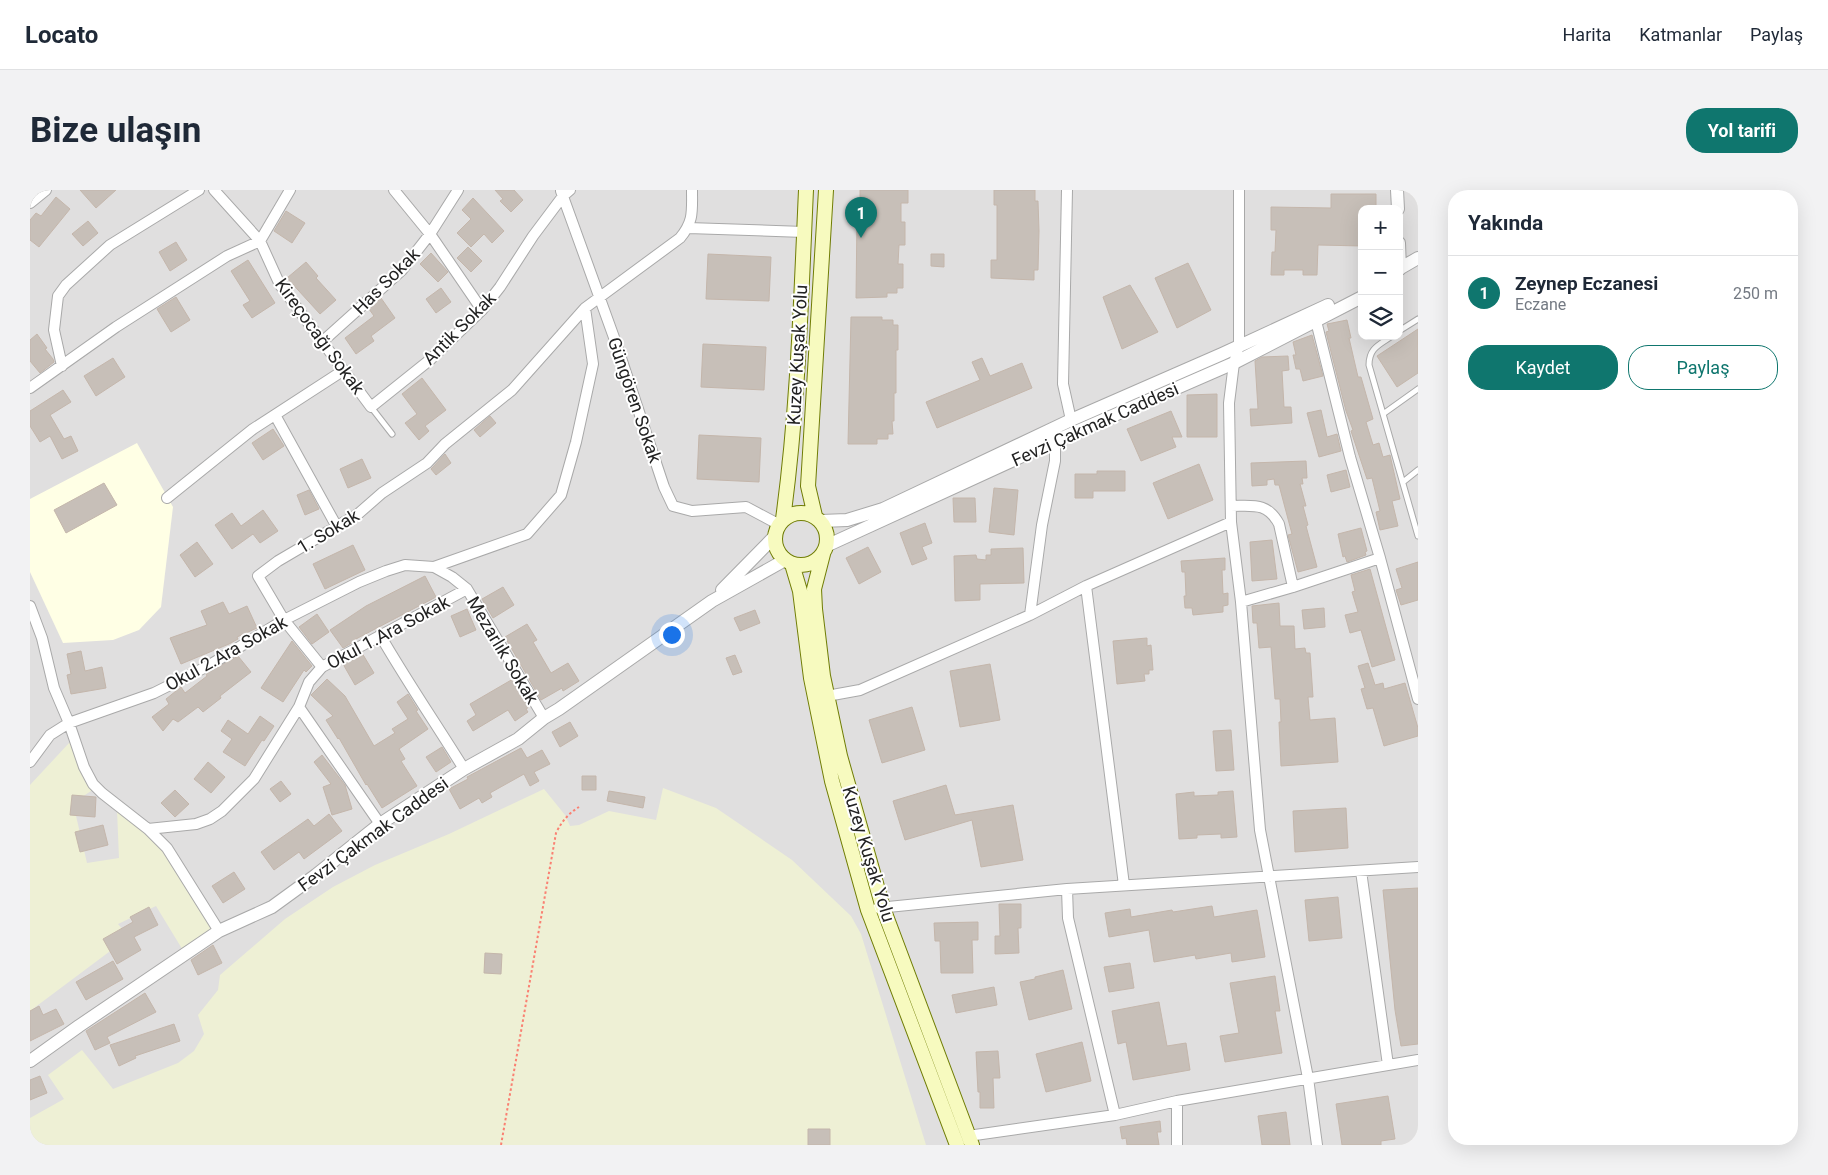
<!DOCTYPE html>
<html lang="tr">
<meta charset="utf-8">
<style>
:root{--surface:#fff;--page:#f2f2f3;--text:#1f2937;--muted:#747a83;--line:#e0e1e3;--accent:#0f766e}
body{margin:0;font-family:Roboto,sans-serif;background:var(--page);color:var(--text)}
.controls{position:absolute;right:15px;top:15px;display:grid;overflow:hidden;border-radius:10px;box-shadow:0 5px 20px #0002}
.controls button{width:45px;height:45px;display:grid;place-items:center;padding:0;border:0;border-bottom:1px solid var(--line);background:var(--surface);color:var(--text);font:25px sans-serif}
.you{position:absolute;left:641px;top:444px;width:18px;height:18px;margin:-12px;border:4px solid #fff;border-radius:50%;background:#1a73e8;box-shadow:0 0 0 8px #1a73e833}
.badge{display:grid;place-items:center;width:32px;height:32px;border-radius:50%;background:var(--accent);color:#fff;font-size:16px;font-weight:700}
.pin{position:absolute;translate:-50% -41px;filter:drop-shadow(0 1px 2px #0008)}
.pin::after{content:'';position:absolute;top:26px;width:18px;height:15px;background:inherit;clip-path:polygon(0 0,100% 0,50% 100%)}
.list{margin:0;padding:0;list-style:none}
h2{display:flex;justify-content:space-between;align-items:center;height:65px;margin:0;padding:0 20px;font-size:21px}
h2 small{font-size:16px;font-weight:400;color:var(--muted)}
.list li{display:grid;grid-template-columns:32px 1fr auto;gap:15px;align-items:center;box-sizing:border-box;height:75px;padding:0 20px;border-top:1px solid var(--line)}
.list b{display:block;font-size:19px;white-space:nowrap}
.list p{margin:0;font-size:16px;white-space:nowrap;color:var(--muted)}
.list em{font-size:16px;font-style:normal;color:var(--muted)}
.actions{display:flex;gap:10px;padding:15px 20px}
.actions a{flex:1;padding:11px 0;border:1px solid var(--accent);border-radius:20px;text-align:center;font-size:18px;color:var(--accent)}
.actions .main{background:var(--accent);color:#fff}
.icon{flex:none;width:28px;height:28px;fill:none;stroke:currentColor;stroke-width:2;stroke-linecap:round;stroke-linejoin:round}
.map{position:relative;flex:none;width:1388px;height:955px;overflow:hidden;border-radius:20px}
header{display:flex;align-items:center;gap:30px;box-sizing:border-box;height:70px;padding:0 25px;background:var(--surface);border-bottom:1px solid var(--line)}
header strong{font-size:24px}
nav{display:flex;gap:28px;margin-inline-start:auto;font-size:18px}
.intro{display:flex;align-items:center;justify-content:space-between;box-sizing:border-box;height:120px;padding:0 30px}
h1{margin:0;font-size:35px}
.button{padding:12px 22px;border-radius:20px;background:var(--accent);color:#fff;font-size:18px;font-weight:700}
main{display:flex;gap:30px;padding:0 30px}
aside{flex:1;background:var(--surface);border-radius:20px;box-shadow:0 5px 20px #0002}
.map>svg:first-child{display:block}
.residential{fill:#e0dfdf;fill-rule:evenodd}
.education{fill:#ffffe5}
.farmland{fill:#eef0d5}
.building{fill:#c7bfb8;stroke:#c4b6ab}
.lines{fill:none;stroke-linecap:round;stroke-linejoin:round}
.service-casing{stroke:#a9a9a9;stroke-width:7}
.minor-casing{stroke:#a9a9a9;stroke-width:12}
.tertiary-casing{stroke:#a9a9a9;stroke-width:14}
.secondary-casing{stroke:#707d05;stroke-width:16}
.path{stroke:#fa8072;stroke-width:2;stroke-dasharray:2.5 2.5;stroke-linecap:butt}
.service{stroke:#fff;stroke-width:5}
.minor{stroke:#fff;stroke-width:10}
.tertiary{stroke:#fff;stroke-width:12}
.secondary{stroke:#f7fabf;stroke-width:14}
.labels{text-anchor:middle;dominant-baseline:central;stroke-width:4;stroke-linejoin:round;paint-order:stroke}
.street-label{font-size:18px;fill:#222;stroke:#fff}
</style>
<header>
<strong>Locato</strong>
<nav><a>Harita</a><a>Katmanlar</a><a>Paylaş</a></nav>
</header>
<div class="intro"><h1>Bize ulaşın</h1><a class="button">Yol tarifi</a></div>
<main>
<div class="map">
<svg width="1388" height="955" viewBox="0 0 1388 955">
<rect width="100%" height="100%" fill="#f2efe9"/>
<path class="residential" d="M0 0H1388V955H0ZM1332 19H1369V146H1332Z"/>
<path class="education" d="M107 253 143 317 131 417 109 440 83 450 33 453 0 382V309Z"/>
<path class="farmland" d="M40 552 64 599 43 613 57 673 89 668 87 620 117 638 142 670 183 742 154 762 126 716 88 734 99 747 0 821V595Z
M633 598 686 618 711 635 762 670 821 726 831 744 896 955H0V928L34 909 18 885 52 860 83 899 148 873 164 861 174 844 168 825 188 800 190 785 255 729 303 697 345 675 419 644 514 599 535 625 540 636 549 635 579 621 626 630Z"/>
<path class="building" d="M50 0H86L66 18Z
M465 0H484L493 10 481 22 470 11 473 9Z
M830 0H878V13H871V32H875V55H869L868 74H873V98H867V103H857V107L826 108 827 26H830Z
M964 0H1005V11H1008L1009 41 1008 80H1004V90L961 88V70H967V15H964Z
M1301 4H1346V19H1332V56L1288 55 1287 85H1273V80H1254V85H1241L1242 62H1245L1246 40H1241V17L1301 18Z
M26 7 40 19 9 57 0 50V30L6 23 11 26Z
M443 8 474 41 462 53 454 44 441 57 427 43 441 29 432 20Z
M256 21 275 33 262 53 244 41Z
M58 31 68 43 53 56 42 44Z
M146 52 157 70 140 81 129 62Z
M438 57 452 71 441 82 427 68Z
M401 63 418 82 408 92 390 74Z
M678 64 741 67 739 111 676 109Z
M901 64H914V77L901 76Z
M218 70 245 113 222 128 213 115 220 111 201 81Z
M276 72 288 86 286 88 306 110 290 124 257 88Z
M1158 73 1181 120 1147 138 1125 88Z
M1100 95 1128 142 1092 159 1073 107Z
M411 98 421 112 406 123 396 109Z
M146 107 160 130 141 142 127 119Z
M351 108 365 128 341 146 344 151 326 164 315 148 344 126 339 119Z
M821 127H852V130H863V135H868V160H866V203H864V231H862L863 244H858V249H847V254H818Z
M1317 130 1321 148H1319L1328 187H1331L1343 229 1336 232 1343 255 1349 253 1353 267 1360 265 1370 309 1362 311 1368 336 1350 340 1346 322 1350 321 1342 288 1337 289 1321 241 1323 240 1316 221 1296 142 1299 141 1297 134Z
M1388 139V183L1367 197 1347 166Z
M7 144 17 158 15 159 23 169 24 172 10 183 0 171V150Z
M1282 145 1293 186 1273 191 1270 179H1266L1263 165H1266L1263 152Z
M673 154 736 157 734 200 671 197Z
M1258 166 1259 180 1252 181 1254 217H1261L1262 233 1221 236 1220 219H1228L1225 171 1232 167Z
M83 168 95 187 66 206 54 186Z
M952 168 960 186 992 173 1002 198 907 238 896 212 950 190 942 172Z
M392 188 416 220 395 236 399 241 389 250 375 233 387 224 372 204Z
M33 200 41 212 20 225 34 249 41 246 48 261 32 269 20 246 10 252 0 236V221Z
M1187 204V247H1157V205Z
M1291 220 1297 247 1307 244 1311 261 1289 267 1277 223Z
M1141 221 1152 247H1142L1146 257 1111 271 1097 239Z
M460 226 466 233 450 247 444 240Z
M243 239 254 256 233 270 222 253Z
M669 245 731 248 729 292 667 289Z
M415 264 421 273 406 285 401 279Z
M332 269 341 288 318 298 310 279Z
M1276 271 1277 288H1272L1273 294H1270L1276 316H1273L1278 335 1276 336 1287 377 1268 382 1258 345 1262 344 1249 295H1245L1244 289 1237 290V295L1222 296 1221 273Z
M1169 274 1183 310 1138 329 1123 293Z
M1316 280 1320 297 1301 302 1297 285Z
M1067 281H1095V301H1063V308H1045V284H1067Z
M74 293 87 315 36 343 24 320Z
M964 298 988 300 984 345 959 342Z
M279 300 289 319 275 325 267 305Z
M923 308H945L946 332H924Z
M233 320 248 341 230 353 223 344 202 359 185 335 202 323 211 336Z
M895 333 902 353 892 357 897 369 882 375 870 343Z
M1331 338 1337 361 1335 362 1336 365 1317 372 1315 366 1313 367 1308 344Z
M1242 350 1247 389 1222 391 1220 352Z
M167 352 183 374 165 387 150 365Z
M323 355 335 380 295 399 283 374Z
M838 357 851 382 829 394 816 368Z
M993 358 994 393 950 394V410L925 411 924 366 946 365 947 369 956 370V365H961V359Z
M1195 368V380H1192L1193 404 1198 403V415L1193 416V422L1163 425 1162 418H1155L1154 406H1156L1155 382H1152L1151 371Z
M1388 372V410L1371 415 1366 400 1372 398 1366 379Z
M1340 379 1365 470 1342 477 1331 440 1320 443 1315 425 1328 422 1322 402 1325 401 1321 385Z
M395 386 406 407 324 450 325 451 313 458 300 440 336 416Z
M473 397 484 415 463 428 452 409Z
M193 412 199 424 217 416 227 438 207 447 208 449 199 454 151 474 140 448 177 435 171 421Z
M1249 413 1250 436H1264L1265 459 1275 458 1276 463H1280L1283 507H1278L1280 530 1305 528 1308 572 1251 576 1249 532H1251L1250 509H1245L1241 457 1229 458 1227 433H1223L1222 416Z
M1294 418 1295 437 1274 439 1272 420Z
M437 419 446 440 430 447 421 426Z
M725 420 730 433 710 441 704 428Z
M287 424 299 442 282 454 269 437Z
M497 434 507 450 503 452 521 483 538 473 549 491 533 501 532 498 511 510 475 447Z
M1117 448V456L1121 455 1123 480H1119V484H1114L1115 491 1087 494 1083 451Z
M262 451 282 476 276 482 274 480 253 512 231 498Z
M51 461 55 481 72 477 76 498 41 504 37 485 41 484 37 464Z
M332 463 344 483 325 495 313 474Z
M705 465 712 482 703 485 696 468Z
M208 466 221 482 190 506 191 508 173 522 168 517 148 532 143 529 133 541 122 527 139 514 136 509 151 497 155 503 177 486 176 484Z
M1338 473 1345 495 1353 493 1354 499 1375 493 1388 538V546L1354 556 1343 518 1337 519 1331 499 1335 498 1328 476Z
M960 474 970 530 930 537 920 481Z
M297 489 315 506 344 556 365 543 362 539 378 529 367 512 378 504 388 520 386 521 398 539 369 559 375 569 371 571 387 596 352 618 337 594 336 595 309 548 308 549 296 530 303 526 281 505Z
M483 489 499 517 496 519 498 522 485 531 478 520 443 541 437 531 446 525 440 514Z
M882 517 895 560 852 573 839 530Z
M230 526 244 536 234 551 232 550 215 576 193 562 202 549 191 541 198 530 218 544Z
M540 532 548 546 530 557 522 542Z
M1201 540 1204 580 1186 581 1183 541Z
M412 557 421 572 406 582 396 567Z
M491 558 497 568 512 560 520 574 504 582 509 591 500 596 494 584 460 603 462 607 452 613 449 608 430 619 419 599 438 589 437 587Z
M292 565 315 595 322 619 302 625 293 597 301 594 284 572Z
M178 572 195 587 181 603 164 589Z
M552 586H566V600H552Z
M251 591 261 604 250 612 240 599Z
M916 595 925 625 983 615 993 670 951 677 942 630 875 650 863 611Z
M145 600 159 614 145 627 131 613Z
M579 601 615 607 613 618 577 611Z
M1203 601 1207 647 1191 648V644L1167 645V648L1149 649 1146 604 1164 602V606L1188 605V602Z
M42 605 66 607 65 627 40 625Z
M1316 618 1318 658 1265 662 1263 621Z
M299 624 312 641 274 669 269 662 244 680 231 662 278 629 284 636Z
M73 635 78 655 50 662 45 642Z
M204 682 215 699 193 713 182 696Z
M1388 698V854L1371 856 1365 820 1353 700Z
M1308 707 1312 748 1279 751 1275 710Z
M969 714H991V738H988L989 763 965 764V746H970Z
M1182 716 1184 727 1227 720 1235 767 1202 772 1201 763 1166 769 1165 765 1124 772 1119 740 1079 747 1075 723 1100 719 1101 727 1142 720 1143 722Z
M119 717 128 735 104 747 111 760 87 774 73 749 103 732 100 727Z
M948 732V750H942L943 783H911L910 751H905L904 733Z
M183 755 192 773 168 785 161 770Z
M455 763 472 764 471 784 454 783Z
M83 771 93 789 56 810 46 792Z
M1100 773 1104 798 1079 802 1074 777Z
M1033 780 1042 819 999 830 990 792 1005 789V787Z
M1245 786 1250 821H1245L1252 863 1195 872 1190 846 1209 843 1200 793Z
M964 797 967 815 926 823 922 805Z
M115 803 126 822 77 847 80 853 65 860 56 841Z
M1129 812 1137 856 1156 853 1160 880 1103 890 1096 852 1088 854 1082 821Z
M9 816 13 825 26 819 34 834 0 851V821Z
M144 834 150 851 105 866 106 868 89 876 80 855Z
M1052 852 1061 891 1016 902 1006 864Z
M968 861 970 888H963L964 918H950V902H948L946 862Z
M10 886 17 903 0 910V890Z
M1358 906 1365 949 1351 951V955H1312L1306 914Z
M1256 922 1260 955H1232L1228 926Z
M1130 931 1131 942H1127L1129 955H1097L1096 948 1092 949 1090 937Z
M778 939H800V955H778Z"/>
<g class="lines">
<g class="service-casing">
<path id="service" d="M1369 141 1388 129
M1362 146C1349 155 1339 158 1339 175L1388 346
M341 217 362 244
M1353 224 1388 199
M1373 292 1388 280"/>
</g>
<g class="minor-casing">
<path id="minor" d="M184 0 230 51 250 95 341 217 401 169 452 120 470 97 503 46 533 6 540 0
M364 0 400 44 452 120
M1037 0 1033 194 1041 230
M1209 0V155L1204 173 1199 213 1201 332 1211 412 1230 640 1278 888 1287 955
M531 1 586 153 634 297 643 316 662 321 716 317 748 334
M0 13 16 0
M658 38 774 42
M293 151 372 80 400 44 428 0
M32 176 24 140 28 106 36 95 80 55 169 0
M0 198 86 137 197 66 230 51 260 0
M245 225 307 337
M137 308 223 239 314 180
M1201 316C1223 316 1237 312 1249 334L1263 397
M1350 368 1388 509
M404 377 497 344 531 305 546 252 563 174 555 118
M1056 396 1094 695
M1211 412 1263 397 1350 368 1320 267 1284 123
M0 416 12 448 24 498 39 533 54 577 63 594 72 603 118 639 137 658 189 741
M1000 425 1012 335 1025 271V251
M350 445C376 490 406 534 434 579
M292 477 254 430 228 386 248 371 328 324 352 303 397 273 415 254 482 200 555 118 650 48C664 31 662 21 662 0
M797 506 830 500 1000 425 1056 396 1201 332
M269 517 350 634
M0 572 20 545 39 533 124 503 178 476 254 430 329 392 356 381 375 375 404 377 422 387 437 399 514 528
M118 639 166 634 180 629 192 621 224 589 269 517 279 492 292 477 437 399
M1331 681 1358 875
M1037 699 1038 728 1085 925
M848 718 1037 699 1388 677
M938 946 1085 925 1147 911 1388 870
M1147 955V911"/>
</g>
<g class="tertiary-casing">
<path id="tertiary" d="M1367 0 1368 19
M1369 53 1370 79
M1369 79 1388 68
M791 331 817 330 853 319 1041 230 1192 164 1298 115
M796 356 1025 251 1204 173 1332 107
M692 400 744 347
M0 871 49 836 189 741 242 717 286 685 350 634 434 579 488 549 514 528 529 519 682 411 755 370"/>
</g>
<g class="secondary-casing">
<path id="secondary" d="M745 349a26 26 0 1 1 52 0a26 26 0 1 1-52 0Z
M785 326 778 296 796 0
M753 329C768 220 771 110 776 0
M793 364 784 399 785 419 793 486 810 566 853 718 942 955
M762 374 770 401 781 488 802 591 838 720 927 955"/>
</g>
<path class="path" d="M471 955 526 643C532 631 538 624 549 617"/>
<use href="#service" class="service"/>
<use href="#minor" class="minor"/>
<use href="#tertiary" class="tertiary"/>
<use href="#secondary" class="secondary"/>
</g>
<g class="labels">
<g class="street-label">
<text transform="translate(356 91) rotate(-45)">Has Sokak</text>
<text transform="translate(429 138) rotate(-45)">Antik Sokak</text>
<text transform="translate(290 146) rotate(54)">Kireçocağı Sokak</text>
<text transform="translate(767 165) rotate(-87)">Kuzey Kuşak Yolu</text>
<text transform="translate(605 210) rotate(71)">Güngören Sokak</text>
<text transform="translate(1065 234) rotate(-24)">Fevzi Çakmak Caddesi</text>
<text transform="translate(298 341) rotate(-31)">1. Sokak</text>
<text transform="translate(358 442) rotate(-28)">Okul 1.Ara Sokak</text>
<text transform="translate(473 460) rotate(59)">Mezarlık Sokak</text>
<text transform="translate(196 463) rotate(-29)">Okul 2.Ara Sokak</text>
<text transform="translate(343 644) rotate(-36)">Fevzi Çakmak Caddesi</text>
<text transform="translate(839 664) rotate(73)">Kuzey Kuşak Yolu</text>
</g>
</g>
</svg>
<div class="controls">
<button>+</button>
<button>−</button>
<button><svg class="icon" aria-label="layers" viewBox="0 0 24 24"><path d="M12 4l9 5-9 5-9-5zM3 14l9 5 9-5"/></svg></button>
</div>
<div class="you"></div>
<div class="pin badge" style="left:831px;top:48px">1</div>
</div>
<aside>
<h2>Yakında<small></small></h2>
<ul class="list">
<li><span class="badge">1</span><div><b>Zeynep Eczanesi</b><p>Eczane</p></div><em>250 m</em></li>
</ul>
<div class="actions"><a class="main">Kaydet</a><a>Paylaş</a></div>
</aside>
</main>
